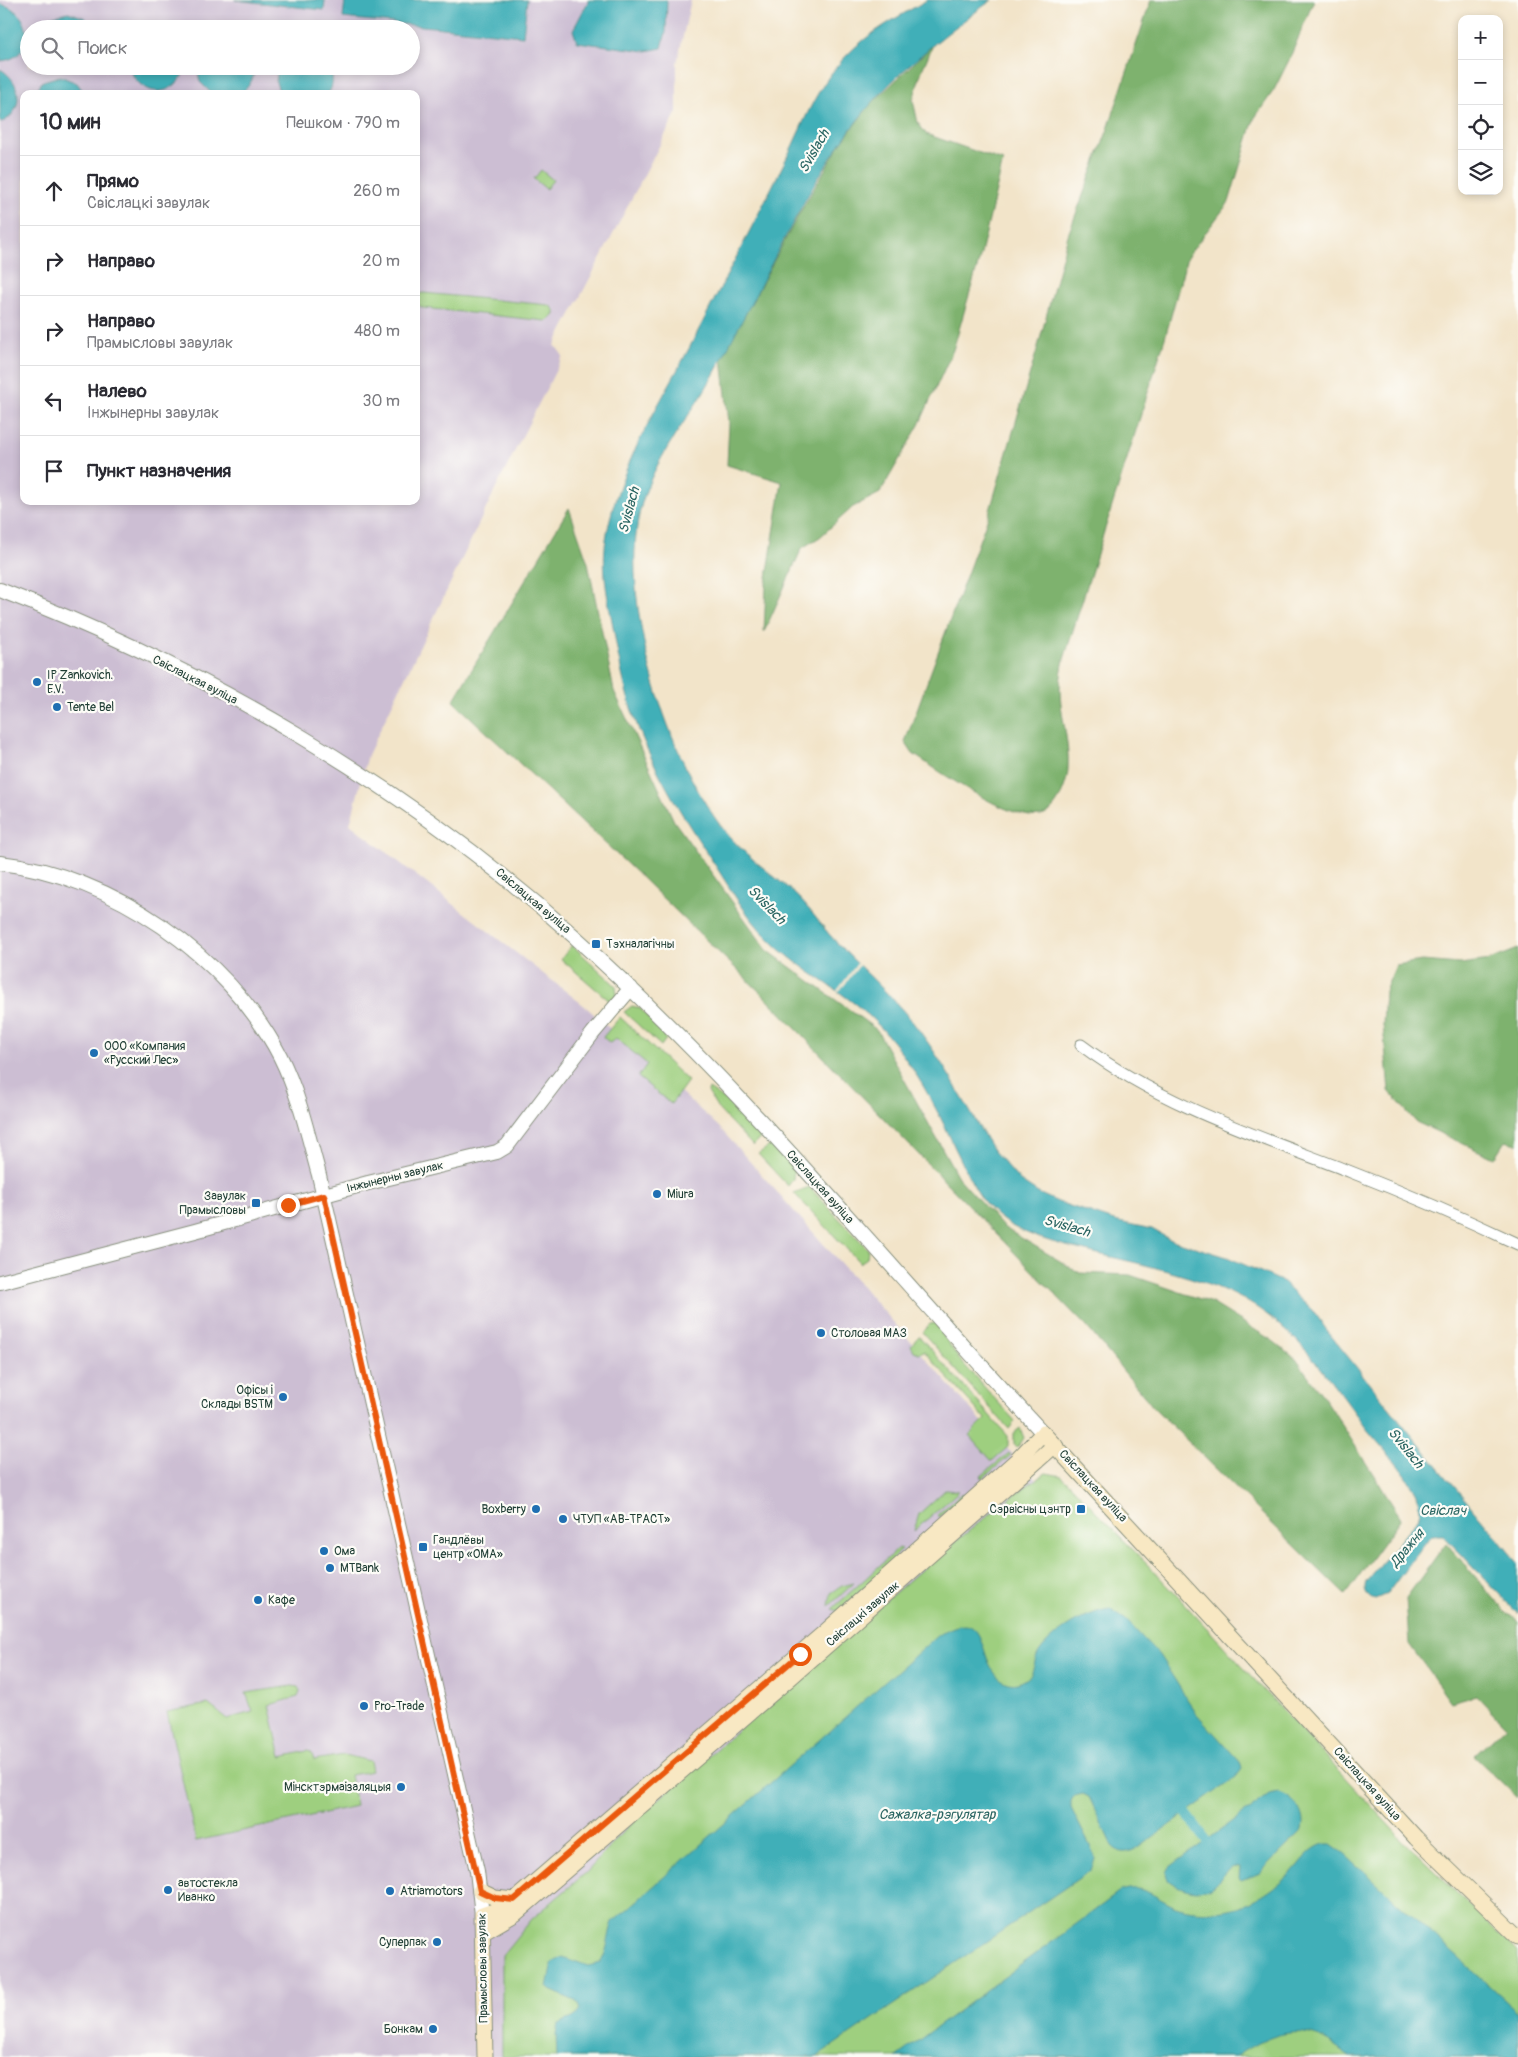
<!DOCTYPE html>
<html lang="ru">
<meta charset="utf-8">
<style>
:root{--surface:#fff;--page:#f7f7f7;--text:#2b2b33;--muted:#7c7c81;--line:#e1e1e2}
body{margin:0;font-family:Pangolin,sans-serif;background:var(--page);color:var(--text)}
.controls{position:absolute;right:15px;top:15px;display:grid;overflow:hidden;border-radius:10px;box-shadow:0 2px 8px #0003}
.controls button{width:45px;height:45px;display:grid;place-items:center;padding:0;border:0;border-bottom:1px solid var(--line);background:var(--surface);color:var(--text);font:25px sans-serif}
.stop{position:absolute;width:15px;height:15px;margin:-11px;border:4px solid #ea580c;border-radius:50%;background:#fff}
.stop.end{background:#ea580c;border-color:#fff;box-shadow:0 1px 5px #0008}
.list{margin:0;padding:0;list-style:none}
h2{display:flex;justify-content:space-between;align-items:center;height:65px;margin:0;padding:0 20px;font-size:21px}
h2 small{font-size:16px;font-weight:400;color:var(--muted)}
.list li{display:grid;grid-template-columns:32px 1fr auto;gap:15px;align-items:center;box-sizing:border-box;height:70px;padding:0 20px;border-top:1px solid var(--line)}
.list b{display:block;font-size:19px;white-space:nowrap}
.list p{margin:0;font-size:16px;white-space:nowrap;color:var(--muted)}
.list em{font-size:16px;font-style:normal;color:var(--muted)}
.icon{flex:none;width:28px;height:28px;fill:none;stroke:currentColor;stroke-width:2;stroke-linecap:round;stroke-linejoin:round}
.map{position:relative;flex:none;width:1518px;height:2057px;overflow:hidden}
.search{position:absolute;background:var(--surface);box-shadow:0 2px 8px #0003;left:20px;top:20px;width:400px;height:55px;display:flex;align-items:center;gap:12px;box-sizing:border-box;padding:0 18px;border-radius:28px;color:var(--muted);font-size:19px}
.panel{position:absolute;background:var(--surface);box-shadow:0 2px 8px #0003;left:20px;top:90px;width:400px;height:415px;border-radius:10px}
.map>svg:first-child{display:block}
.industrial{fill:#ccbed3;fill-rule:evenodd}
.green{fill:#9ecf7f;stroke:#5e865a}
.forest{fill:#7eb26e;stroke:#4e7851}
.water{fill:#3fafb8;stroke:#2f7676}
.pier{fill:#f2e4c9}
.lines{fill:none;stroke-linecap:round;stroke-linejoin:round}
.canal{stroke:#3fafb8;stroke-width:10}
.minor-casing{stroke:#88907e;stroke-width:13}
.tertiary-casing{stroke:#88907e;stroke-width:16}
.secondary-casing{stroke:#88907e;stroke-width:17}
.minor{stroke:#fff;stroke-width:11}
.tertiary{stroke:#fff;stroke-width:14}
.secondary{stroke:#f8e8c3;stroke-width:15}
.route{stroke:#ea580c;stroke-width:6}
.poi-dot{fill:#1f6fb2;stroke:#fdfcf7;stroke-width:2}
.labels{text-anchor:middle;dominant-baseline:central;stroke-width:4.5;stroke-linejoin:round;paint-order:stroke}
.poi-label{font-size:12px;fill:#1f3d34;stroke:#fdfcf7;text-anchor:start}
.street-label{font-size:12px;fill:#1f3d34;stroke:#fdfcf7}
.water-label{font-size:14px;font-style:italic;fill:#2a6562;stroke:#fdfcf7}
</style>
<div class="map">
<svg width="1518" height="2057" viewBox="0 0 1518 2057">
<rect width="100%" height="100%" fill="#fdfcf7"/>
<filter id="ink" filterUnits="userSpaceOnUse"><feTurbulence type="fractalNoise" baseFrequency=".02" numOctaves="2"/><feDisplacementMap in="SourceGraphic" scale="10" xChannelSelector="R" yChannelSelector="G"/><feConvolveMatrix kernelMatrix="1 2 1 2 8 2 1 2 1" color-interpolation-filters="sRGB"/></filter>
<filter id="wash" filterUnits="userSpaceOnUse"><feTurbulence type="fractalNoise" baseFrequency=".0096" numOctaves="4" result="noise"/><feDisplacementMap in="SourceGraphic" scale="20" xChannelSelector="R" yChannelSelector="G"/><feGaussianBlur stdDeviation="1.12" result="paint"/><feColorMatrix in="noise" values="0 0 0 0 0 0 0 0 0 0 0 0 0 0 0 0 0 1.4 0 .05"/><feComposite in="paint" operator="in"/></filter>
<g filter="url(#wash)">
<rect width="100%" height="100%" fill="#f2e4c9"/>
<path class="industrial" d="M0 0H691L677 63V112L555 345 563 356 493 494 368 755 350 824 586 1007 718 1126 987 1427 1074 1519 1518 2057H0ZM29 29H411V66H29ZM24 94H416V501H24Z"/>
<path class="green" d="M541 170 553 180 546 189 534 179Z
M423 293 549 305 555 310V315L547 321 423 308 418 305V294Z
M572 945 616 986 617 996 612 1003 561 959Z
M632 1006 640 1008 666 1039 661 1046 624 1012Z
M620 1017 688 1081 671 1104 638 1077 647 1064 616 1038 610 1043 603 1037Z
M709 1089 728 1102 765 1133 753 1146 717 1108 708 1092Z
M771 1145 794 1169 793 1179 788 1186 758 1154Z
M809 1187 868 1249 867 1258 860 1263 794 1193Z
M935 1323 959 1359 1015 1421 1009 1429 922 1332 930 1324Z
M919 1336 1008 1436V1447L992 1461 969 1435 985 1419 924 1351 919 1353 914 1351 911 1345Z
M1020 1428 1024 1438 1017 1448 1014 1444V1433Z
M1009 1453 1011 1455 983 1478 980 1477Z
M1046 1473 1062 1476 1168 1586 1408 1846 1518 1952V2057H502V1956L532 1919 587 1872 628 1826 945 1549C979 1525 1010 1495 1046 1473Z
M945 1490 959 1491 914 1531 919 1514Z
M962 1493V1497L939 1517 937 1515Z
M899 1548 902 1549 882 1572 838 1611 832 1609Z
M854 1583 829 1606 831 1593 842 1586Z
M292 1686 298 1687 300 1692 298 1697 269 1705 281 1757 307 1751 311 1752 314 1760 344 1755 370 1761 372 1771 350 1775 356 1806 196 1841 167 1712 208 1704 227 1719 253 1712 246 1693Z"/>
<path class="forest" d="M1151 0H1314L1289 60 1274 90 1254 119 1229 202 1187 257 1165 338 1064 659C1062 669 1060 679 1060 689 1060 715 1070 742 1068 768 1068 782 1057 813 1041 816 1011 822 939 771 913 754L905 742 988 517 1039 343 1068 235 1108 129Z
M933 45 922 70 913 100 918 123 926 134 1003 161 981 254 953 350 919 425 880 493 853 507 820 537 802 548 764 632 766 584 782 482 727 465 729 423 722 358 799 214 841 143 869 106Z
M569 508 588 563 614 691 674 821 767 950 877 1030 958 1177 1003 1227 1080 1273 1130 1275 1212 1303 1273 1341 1296 1359 1328 1403 1401 1518 1345 1595 1154 1408 1087 1327 762 994 641 877 453 701Z
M1518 949V1144L1505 1141 1494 1158 1416 1122 1389 1091 1383 1025 1385 991 1396 965 1422 961 1460 964 1490 960Z
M1446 1543 1505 1611 1518 1622V1798L1474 1756 1506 1726 1476 1695 1451 1702 1409 1644 1406 1598Z"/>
<path class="water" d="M235 0H325L324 10Z
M345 0H527L523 36 343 18Z
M589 0H667L666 32 662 48 646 51 577 42 573 30Z
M927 0H992C942 36 890 77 853 126 806 189 773 263 736 332 726 351 717 370 706 388 684 424 654 461 642 503 615 594 668 767 730 837 750 860 776 876 798 897 813 912 824 930 839 945 861 968 886 990 907 1015 941 1055 965 1105 993 1150L1020 1181 1038 1193 1058 1202 1114 1221 1152 1229 1169 1239 1227 1257 1281 1281 1315 1313 1328 1332 1409 1432 1518 1563V1614L1443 1535H1432L1428 1539 1387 1594 1375 1599C1367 1597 1363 1590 1366 1582L1418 1519 1420 1511 1417 1494C1404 1468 1380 1447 1363 1424 1332 1382 1301 1336 1256 1307 1224 1286 1183 1275 1145 1265 1110 1256 1032 1242 1004 1221 979 1204 968 1174 955 1148 936 1106 913 1064 883 1030 850 992 801 973 767 937 746 916 731 890 715 865 682 816 650 765 631 708 622 679 617 650 612 621 606 591 601 563 607 533 621 459 663 400 696 335 725 279 754 223 782 167 804 125 812 92 846 56 869 32 898 17 927 0Z
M0 4C35 11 36 59 0 61Z
M68 12 85 18 93 29H41L51 17Z
M129 66H186C177 100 139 99 129 66Z
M197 66H254C255 77 250 85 243 92L212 94 200 82Z
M278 66H330C333 76 334 85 328 94H280L276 82Z
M0 69C22 81 26 112 0 123Z
M60 76 77 83 85 94H33L43 81Z
M1110 1609 1126 1620 1159 1655 1196 1713 1240 1762 1242 1769 1236 1777 1139 1847C1129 1853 1121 1855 1112 1846L1089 1797 1083 1794 1074 1796 1071 1801V1808L1094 1854 1095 1859 1091 1870 817 2057H557L556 2035 558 2024 575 2017 580 2010 577 2002 550 1990 547 1987 552 1963 563 1957 588 1966 600 1963C608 1953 608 1934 613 1922L938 1635C995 1600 973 1668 1006 1682 1015 1686 1023 1682 1030 1676 1035 1669 1034 1661 1038 1654 1048 1635 1089 1611 1110 1609Z
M1279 1793C1295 1797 1308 1817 1301 1832L1260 1873 1241 1880 1239 1878 1240 1868 1233 1867C1225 1872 1220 1880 1213 1886 1200 1896 1179 1889 1168 1880L1167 1872 1170 1867 1269 1795Z
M1324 1844H1331L1341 1851 1518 2012V2057H1350C1311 2021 1277 2028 1236 2057H896L1121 1891C1143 1883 1155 1898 1174 1906 1190 1912 1207 1913 1224 1910 1251 1906 1273 1891 1293 1871 1302 1861 1310 1848 1324 1844Z"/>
<path class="pier" d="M859 961 861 963 839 992 837 991Z"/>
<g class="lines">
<path class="canal" d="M1186 1813 1207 1841"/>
</g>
</g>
<g filter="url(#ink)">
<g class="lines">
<g class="minor-casing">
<path id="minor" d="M1081 1045C1161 1105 1258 1136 1351 1172 1408 1194 1463 1218 1518 1244"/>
</g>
<g class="tertiary-casing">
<path id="tertiary" d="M0 590C208 670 409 788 575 937 745 1089 888 1267 1043 1433
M0 863C112 875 228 956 280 1056 299 1094 308 1135 319 1175L477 1871 482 1915
M0 1282 195 1231 368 1183 497 1152 507 1146 593 1033 631 988"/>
</g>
<g class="secondary-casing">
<path id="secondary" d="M480 1891 495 1898 514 1900
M484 1932 515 1914 790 1678 1055 1445
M485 2057 482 1915 505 1907 520 1895 825 1632 1019 1458 1043 1433 1416 1838 1518 1937"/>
</g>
<use href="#minor" class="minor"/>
<use href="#tertiary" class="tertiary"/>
<use href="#secondary" class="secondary"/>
</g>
</g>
<g class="lines" filter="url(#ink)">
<path class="route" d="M288 1205 324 1195 480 1891 495 1898 514 1900 800 1654"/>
</g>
<g class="poi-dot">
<circle cx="37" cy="682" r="5"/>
<circle cx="57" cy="707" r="5"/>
<rect x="591" y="939" width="10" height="10" rx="2.5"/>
<circle cx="94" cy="1053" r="5"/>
<circle cx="657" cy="1194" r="5"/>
<rect x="251" y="1198" width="10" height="10" rx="2.5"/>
<circle cx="821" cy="1333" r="5"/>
<circle cx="283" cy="1397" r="5"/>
<circle cx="536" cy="1509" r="5"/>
<rect x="1076" y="1504" width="10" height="10" rx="2.5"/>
<circle cx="563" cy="1519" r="5"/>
<rect x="418" y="1542" width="10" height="10" rx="2.5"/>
<circle cx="324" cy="1551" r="5"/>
<circle cx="330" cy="1568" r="5"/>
<circle cx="258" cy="1600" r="5"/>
<circle cx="364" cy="1706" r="5"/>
<circle cx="401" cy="1787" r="5"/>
<circle cx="168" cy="1890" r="5"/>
<circle cx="390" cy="1891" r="5"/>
<circle cx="437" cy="1942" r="5"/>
<circle cx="433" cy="2029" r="5"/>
</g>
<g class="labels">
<g class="poi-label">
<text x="47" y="675">IP Zankovich.<tspan x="47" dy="14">E.V.</tspan></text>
<text x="67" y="707">Tente Bel</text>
<text x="606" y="944">Тэхналагічны</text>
<text x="104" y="1046">ООО «Компания<tspan x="104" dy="14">«Русский Лес»</tspan></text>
<text x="667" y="1194">Miura</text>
<text x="246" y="1196" text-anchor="end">Завулак<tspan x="246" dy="14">Прамысловы</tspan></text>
<text x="831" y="1333">Столовая МАЗ</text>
<text x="273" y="1390" text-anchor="end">Офісы і<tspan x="273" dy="14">Склады BSTM</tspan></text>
<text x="526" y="1509" text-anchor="end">Boxberry</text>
<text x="1071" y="1509" text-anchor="end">Сэрвісны цэнтр</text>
<text x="573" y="1519">ЧТУП «АВ-ТРАСТ»</text>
<text x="433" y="1540">Гандлёвы<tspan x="433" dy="14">центр «ОМА»</tspan></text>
<text x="334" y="1551">Ома</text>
<text x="340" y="1568">MTBank</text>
<text x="268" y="1600">Кафе</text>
<text x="374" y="1706">Pro-Trade</text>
<text x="391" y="1787" text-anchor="end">Мінсктэрмаізаляцыя</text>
<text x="178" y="1883">автостекла<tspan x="178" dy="14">Иванко</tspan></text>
<text x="400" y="1891">Atriamotors</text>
<text x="427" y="1942" text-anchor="end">Суперпак</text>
<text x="423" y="2029" text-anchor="end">Бонкам</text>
</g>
<g class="street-label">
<text transform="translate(195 680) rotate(27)">Свіслацкая вуліца</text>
<text transform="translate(533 901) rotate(40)">Свіслацкая вуліца</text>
<text transform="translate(395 1177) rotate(-14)">Інжынерны завулак</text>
<text transform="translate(820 1187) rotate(48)">Свіслацкая вуліца</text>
<text transform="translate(1093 1486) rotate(47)">Свіслацкая вуліца</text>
<text transform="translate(863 1614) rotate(-41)">Свіслацкі завулак</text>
<text transform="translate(1367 1784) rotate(48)">Свіслацкая вуліца</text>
<text transform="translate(483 1968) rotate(-91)">Прамысловы завулак</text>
</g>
<g class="water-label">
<text transform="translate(814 151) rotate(-60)">Svislach</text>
<text transform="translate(629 510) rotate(-75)">Svislach</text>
<text transform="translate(767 905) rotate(46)">Svislach</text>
<text transform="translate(1067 1226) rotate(16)">Svislach</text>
<text transform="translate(1406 1448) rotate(51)">Svislach</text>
<text x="1443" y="1510">Свіслач</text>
<text transform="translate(1407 1548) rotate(-50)">Дражня</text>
<text x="937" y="1814">Сажалка-рэгулятар</text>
</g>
</g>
</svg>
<div class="controls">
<button>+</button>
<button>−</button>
<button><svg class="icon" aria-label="locate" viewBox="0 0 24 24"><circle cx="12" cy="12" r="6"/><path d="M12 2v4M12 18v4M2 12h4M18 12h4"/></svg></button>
<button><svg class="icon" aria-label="layers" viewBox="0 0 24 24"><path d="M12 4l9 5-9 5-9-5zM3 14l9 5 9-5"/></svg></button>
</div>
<div class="stop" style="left:800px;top:1654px"></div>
<div class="stop end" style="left:288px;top:1205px"></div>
<div class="search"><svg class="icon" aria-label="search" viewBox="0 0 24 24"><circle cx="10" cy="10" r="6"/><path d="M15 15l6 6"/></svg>Поиск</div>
<section class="panel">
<h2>10 мин<small>Пешком · 790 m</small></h2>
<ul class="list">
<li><svg class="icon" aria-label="ahead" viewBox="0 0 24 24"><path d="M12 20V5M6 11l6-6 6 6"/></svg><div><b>Прямо</b><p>Свіслацкі завулак</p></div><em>260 m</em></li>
<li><svg class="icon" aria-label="right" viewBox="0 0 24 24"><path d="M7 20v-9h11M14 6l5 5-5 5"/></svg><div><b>Направо</b></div><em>20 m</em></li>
<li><svg class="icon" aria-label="right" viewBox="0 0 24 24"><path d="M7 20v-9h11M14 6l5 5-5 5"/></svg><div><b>Направо</b><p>Прамысловы завулак</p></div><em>480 m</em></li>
<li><svg class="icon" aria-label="left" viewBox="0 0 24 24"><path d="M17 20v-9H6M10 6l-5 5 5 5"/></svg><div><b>Налево</b><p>Інжынерны завулак</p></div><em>30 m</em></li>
<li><svg class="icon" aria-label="arrive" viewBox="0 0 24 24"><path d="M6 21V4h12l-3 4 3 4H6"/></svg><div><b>Пункт назначения</b></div></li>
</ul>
</section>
</div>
